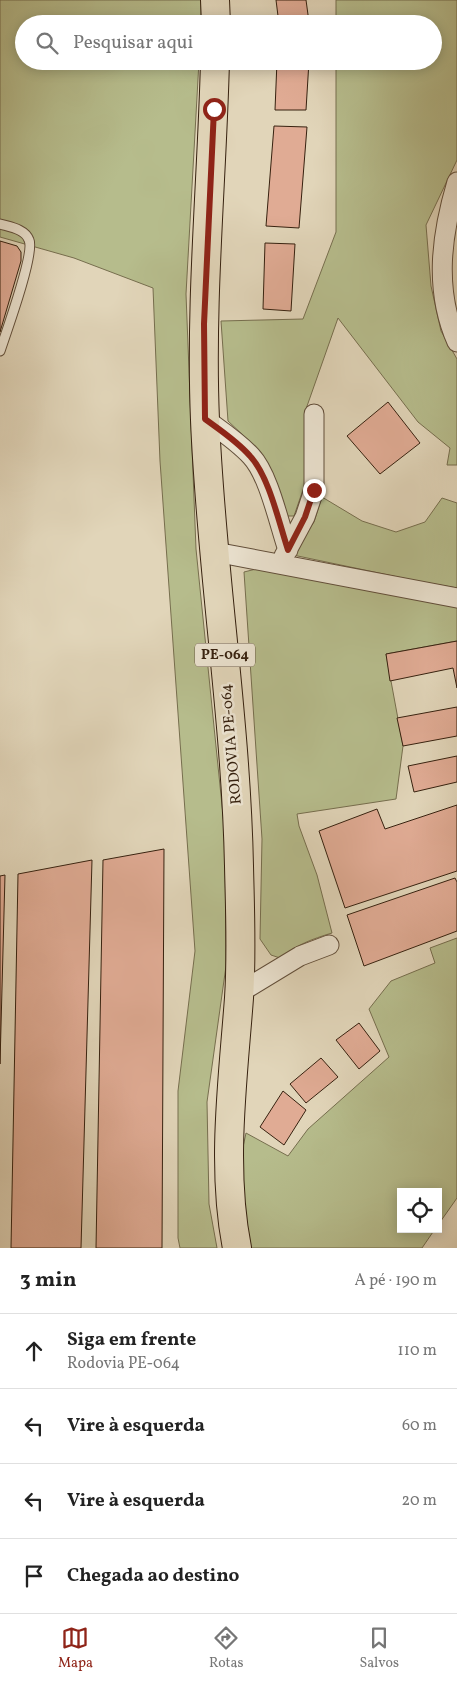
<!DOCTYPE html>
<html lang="pt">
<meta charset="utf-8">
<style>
:root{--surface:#fff;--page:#f6f6f6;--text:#222;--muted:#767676;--line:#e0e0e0;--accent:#8f2418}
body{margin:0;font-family:Vollkorn,serif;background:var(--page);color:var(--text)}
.controls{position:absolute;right:15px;bottom:15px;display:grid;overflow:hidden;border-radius:0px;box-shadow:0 2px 12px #0003}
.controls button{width:45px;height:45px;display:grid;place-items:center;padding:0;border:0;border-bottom:1px solid var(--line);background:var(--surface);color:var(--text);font:25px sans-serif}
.stop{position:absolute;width:15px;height:15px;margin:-11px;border:4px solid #8f2418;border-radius:50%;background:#fff}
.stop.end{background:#8f2418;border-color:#fff;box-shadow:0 1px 5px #0008}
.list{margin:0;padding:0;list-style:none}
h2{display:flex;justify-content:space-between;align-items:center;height:65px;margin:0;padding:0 20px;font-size:21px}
h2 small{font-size:16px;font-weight:400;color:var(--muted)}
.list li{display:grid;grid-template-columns:32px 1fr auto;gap:15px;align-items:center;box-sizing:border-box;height:75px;padding:0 20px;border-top:1px solid var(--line)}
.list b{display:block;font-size:19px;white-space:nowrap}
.list p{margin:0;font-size:16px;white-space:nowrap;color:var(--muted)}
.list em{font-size:16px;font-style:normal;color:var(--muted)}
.icon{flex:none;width:28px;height:28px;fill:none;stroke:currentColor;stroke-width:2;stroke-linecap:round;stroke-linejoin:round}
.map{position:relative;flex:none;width:457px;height:1248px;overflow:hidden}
.search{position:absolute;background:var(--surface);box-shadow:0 2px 12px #0003;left:15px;right:15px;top:15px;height:55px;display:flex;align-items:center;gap:12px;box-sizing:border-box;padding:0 18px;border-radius:28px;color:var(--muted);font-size:19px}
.sheet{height:365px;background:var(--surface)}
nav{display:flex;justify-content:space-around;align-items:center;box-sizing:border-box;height:70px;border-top:1px solid var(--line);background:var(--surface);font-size:14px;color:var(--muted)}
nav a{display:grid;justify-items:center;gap:2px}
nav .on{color:var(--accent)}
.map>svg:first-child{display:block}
.green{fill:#b6bc8c;stroke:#766e4e}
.building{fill:#e0ab94;stroke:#36210f}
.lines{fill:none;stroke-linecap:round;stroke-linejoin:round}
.service-casing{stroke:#614e3a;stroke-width:11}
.minor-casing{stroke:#614e3a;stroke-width:21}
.primary-casing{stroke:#36210f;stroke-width:30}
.service{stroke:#ece4d2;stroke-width:9}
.minor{stroke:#ece4d2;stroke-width:19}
.primary{stroke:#e1d5b9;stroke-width:28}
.route{stroke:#8f2418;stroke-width:6}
.labels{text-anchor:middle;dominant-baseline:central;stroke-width:5;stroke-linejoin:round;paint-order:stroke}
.shield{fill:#ece4d2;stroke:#6d5c4a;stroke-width:1}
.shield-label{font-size:14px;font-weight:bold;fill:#36210f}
.street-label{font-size:15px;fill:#36210f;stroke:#ece4d2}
</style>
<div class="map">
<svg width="457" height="1248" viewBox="0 0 457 1248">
<rect width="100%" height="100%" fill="#e1d5b9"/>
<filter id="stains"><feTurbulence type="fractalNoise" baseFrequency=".004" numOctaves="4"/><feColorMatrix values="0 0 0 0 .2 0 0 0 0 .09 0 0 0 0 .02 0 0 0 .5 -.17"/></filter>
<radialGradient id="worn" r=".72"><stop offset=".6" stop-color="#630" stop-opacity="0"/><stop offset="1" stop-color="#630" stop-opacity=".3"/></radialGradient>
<path class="green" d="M0 0H201V24H24V61H199L186 294 196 549 225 835 226 966 207 1102 209 1204 217 1248H180L178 1238V1091L195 951 160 461 153 288 74 258 0 237Z
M336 0H457V160L426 225 431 286 441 331 457 359V465H447L450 448 418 422 338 318 306 409V481L294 516H285L274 476 260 451 228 421 221 321 303 319 336 232V61H433V24H336Z
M322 497 362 521 396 532 425 522 442 498 457 503V588L417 581 293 555 303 537 314 522Z
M256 569 457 606V641L386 654 403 746 396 799 297 814 299 826 317 875 332 933C312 939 296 945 280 958L271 955 260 939 262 839 244 572Z
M457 938V1198L438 1225V1192H401V1229H435L422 1248H247L237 1176 246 1133 288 1156 308 1129 389 1057 369 1009 391 981 435 963 430 948Z"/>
<path class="building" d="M276 0H306L309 22 300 24H279Z
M277 61H309L306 110H275Z
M274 126 307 127 299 228 266 226Z
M0 241 17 246 21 252V261L0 332Z
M265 243 295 244 291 311 263 309Z
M388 402 420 443 380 474 347 436Z
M457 641V688L453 668 390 681 386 654Z
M457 707V736L403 746 397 718Z
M457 756V782L414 792 408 766Z
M457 805V871L345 908 319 831 377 809 385 829Z
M164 849 162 1248H96L103 860Z
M92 860 81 1248H11L18 874Z
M5 875 0 1064V876Z
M455 878 457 882V931L364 966 347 915Z
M359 1023 380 1051 359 1069 336 1040Z
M321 1058 338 1077 306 1103 290 1084Z
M283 1091 306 1110 284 1145 260 1127Z"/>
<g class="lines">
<g class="service-casing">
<path id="service" d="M0 224C10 227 25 229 29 240 35 253 6 333 0 351"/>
</g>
<g class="minor-casing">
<path id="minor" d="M457 182C441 236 434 290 457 342
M205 419C220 430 237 441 251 456 269 475 279 524 288 550
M215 552 457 598
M284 556 305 517 314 490V414
M239 993 300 956 329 945"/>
</g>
<g class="primary-casing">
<path id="primary" d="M215 0 216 24
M215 61C212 180 200 300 205 420 211 569 236 717 239 866 240 910 242 954 239 998 233 1079 221 1167 237 1248"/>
</g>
<use href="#service" class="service"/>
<use href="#minor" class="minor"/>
<use href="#primary" class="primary"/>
</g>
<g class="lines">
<path class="route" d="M214 109 204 324 205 419C220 430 237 441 250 456 269 476 279 523 288 550L305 517 314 490"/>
</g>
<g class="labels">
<rect class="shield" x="195" y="643.5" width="60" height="23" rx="4"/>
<g class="shield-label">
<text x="225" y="655">PE-064</text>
</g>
<g class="street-label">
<text transform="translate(232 744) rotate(-95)">RODOVIA PE-064</text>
</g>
</g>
<rect width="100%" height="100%" filter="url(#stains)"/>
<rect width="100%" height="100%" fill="url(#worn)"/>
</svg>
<div class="controls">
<button><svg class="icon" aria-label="locate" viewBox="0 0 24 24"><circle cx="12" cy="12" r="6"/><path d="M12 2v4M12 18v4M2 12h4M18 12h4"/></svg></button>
</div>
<div class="stop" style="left:214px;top:109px"></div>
<div class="stop end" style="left:314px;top:490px"></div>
<div class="search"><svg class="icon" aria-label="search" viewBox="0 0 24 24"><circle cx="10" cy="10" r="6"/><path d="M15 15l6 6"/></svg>Pesquisar aqui</div>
</div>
<section class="sheet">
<h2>3 min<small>A pé · 190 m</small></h2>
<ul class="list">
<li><svg class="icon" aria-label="ahead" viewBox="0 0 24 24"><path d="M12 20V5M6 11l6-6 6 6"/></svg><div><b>Siga em frente</b><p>Rodovia PE-064</p></div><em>110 m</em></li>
<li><svg class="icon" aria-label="left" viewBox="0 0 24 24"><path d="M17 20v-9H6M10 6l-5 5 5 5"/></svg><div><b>Vire à esquerda</b></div><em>60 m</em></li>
<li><svg class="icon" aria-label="left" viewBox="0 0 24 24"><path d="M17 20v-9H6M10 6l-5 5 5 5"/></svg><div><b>Vire à esquerda</b></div><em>20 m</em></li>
<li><svg class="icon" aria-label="arrive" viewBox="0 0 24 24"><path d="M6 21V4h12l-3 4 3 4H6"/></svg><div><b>Chegada ao destino</b></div></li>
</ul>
</section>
<nav>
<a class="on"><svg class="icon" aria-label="map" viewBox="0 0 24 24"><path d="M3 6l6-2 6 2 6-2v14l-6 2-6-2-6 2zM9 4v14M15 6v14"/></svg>Mapa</a>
<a><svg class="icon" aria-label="directions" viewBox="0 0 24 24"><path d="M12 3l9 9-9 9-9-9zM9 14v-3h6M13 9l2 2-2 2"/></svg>Rotas</a>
<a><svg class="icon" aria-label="saved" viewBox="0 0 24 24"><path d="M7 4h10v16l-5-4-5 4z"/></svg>Salvos</a>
</nav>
